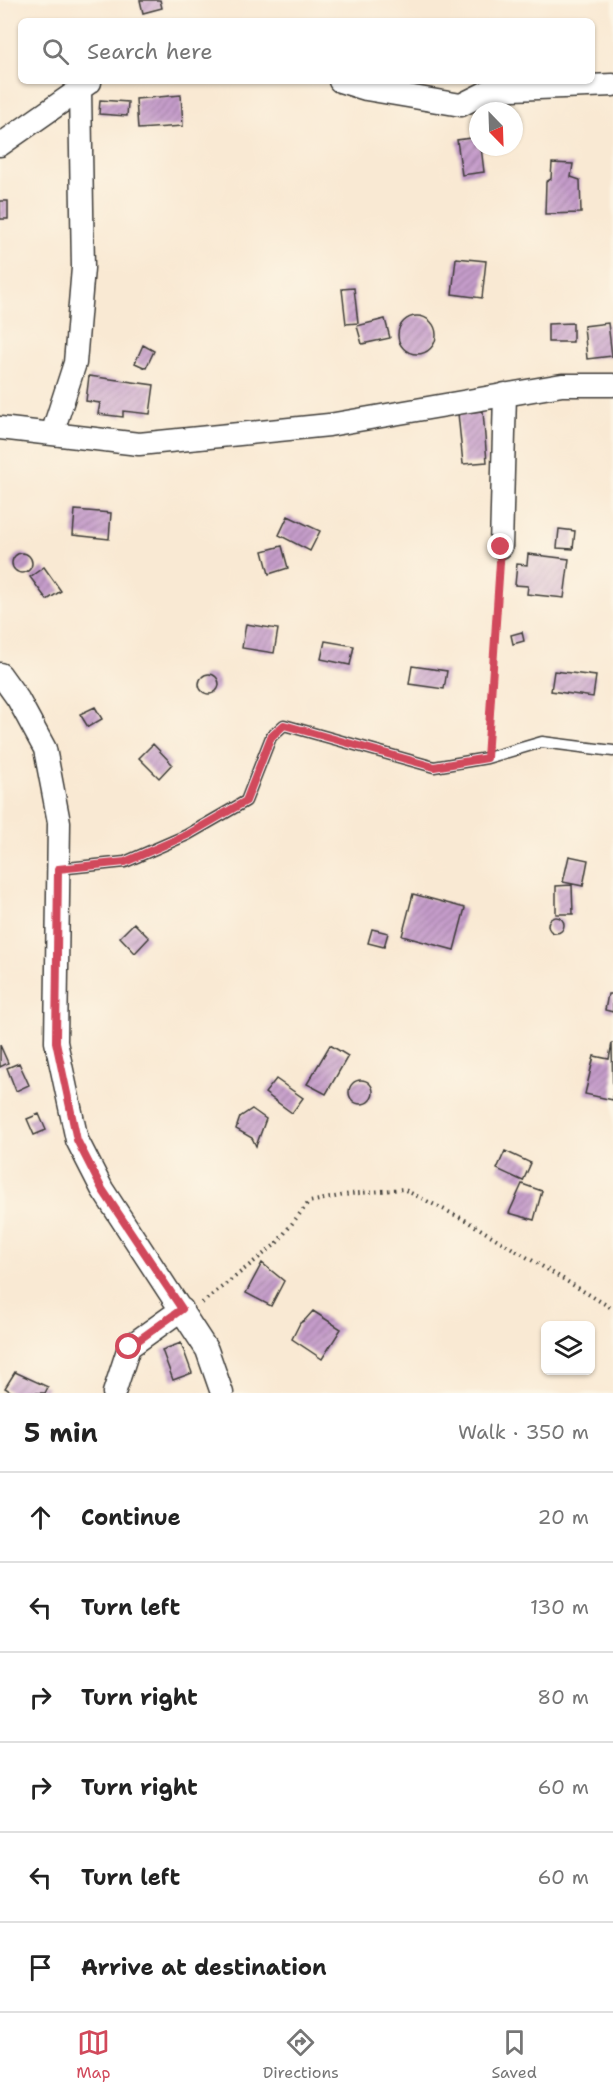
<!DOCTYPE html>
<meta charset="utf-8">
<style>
:root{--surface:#fff;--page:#f2f2f2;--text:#222;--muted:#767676;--line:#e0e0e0;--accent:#d1495b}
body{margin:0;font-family:"Shantell Sans",sans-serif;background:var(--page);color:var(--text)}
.controls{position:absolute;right:18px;bottom:18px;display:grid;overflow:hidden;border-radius:9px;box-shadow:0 2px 4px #0004}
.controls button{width:54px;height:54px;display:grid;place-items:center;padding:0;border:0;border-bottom:2px solid var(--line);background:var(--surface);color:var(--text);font:30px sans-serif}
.compass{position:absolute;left:469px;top:102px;width:54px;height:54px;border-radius:50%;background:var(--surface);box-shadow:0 2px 4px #0004;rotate:157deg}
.stop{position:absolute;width:18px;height:18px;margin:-14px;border:4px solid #d1495b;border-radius:50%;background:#fff}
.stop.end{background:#d1495b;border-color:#fff;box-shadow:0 2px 6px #0008}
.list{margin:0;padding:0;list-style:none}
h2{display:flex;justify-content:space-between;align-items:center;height:78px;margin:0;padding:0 24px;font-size:26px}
h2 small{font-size:20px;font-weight:400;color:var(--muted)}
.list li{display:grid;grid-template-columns:39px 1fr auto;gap:18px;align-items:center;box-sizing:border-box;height:90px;padding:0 24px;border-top:2px solid var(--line)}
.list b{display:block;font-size:22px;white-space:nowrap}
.list em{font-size:20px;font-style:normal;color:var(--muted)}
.icon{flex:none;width:33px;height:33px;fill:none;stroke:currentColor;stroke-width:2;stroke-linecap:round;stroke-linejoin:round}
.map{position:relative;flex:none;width:613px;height:1393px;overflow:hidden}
.search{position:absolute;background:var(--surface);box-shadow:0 2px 4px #0004;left:18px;right:18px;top:18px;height:66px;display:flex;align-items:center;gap:15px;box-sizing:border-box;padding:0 21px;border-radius:9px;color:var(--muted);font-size:22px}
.sheet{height:618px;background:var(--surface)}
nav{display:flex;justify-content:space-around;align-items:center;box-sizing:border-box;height:84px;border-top:2px solid var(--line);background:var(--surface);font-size:16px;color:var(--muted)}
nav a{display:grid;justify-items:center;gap:3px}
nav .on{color:var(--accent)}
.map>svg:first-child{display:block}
.building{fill:url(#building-hatch)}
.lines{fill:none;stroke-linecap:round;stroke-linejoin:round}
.lane-casing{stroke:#3d3b37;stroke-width:13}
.street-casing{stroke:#3d3b37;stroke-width:25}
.path{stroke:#3d3b37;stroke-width:4;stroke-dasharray:1.5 4.5;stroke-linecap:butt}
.lane{stroke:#fff;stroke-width:10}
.street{stroke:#fff;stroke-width:22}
.route{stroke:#d1495b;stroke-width:8}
</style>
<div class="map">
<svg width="613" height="1393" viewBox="0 0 613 1393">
<defs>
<pattern id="building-hatch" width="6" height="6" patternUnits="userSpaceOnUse" patternTransform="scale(1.5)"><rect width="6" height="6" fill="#c59cca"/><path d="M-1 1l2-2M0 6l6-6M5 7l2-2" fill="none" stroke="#9f7ea3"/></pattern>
</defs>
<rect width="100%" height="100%" fill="#fcf5e5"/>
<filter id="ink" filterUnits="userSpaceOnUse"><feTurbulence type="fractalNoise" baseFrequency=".0167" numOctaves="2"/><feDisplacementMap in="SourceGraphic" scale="12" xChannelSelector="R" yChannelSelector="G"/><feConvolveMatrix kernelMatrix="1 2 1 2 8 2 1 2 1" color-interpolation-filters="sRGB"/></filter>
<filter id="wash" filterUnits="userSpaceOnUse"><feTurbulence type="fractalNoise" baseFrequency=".008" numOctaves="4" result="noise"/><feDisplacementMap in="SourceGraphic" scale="24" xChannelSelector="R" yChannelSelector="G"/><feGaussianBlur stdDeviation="1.35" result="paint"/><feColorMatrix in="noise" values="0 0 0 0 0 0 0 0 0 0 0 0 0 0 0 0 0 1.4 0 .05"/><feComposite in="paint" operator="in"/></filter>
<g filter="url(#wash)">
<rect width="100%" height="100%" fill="#f9e9d3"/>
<g id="blocks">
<path class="building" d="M140 0H160L162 8 143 13Z
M181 95 183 126 138 129 136 99Z
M100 100 128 102 127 116 99 114Z
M478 137V147H481L484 172 462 175 457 140Z
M552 163 573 164 571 177 580 180 581 213 545 214 546 182 551 179Z
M0 201H8V219H0Z
M456 258 486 261 482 298 452 294Z
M354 288 358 323 346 324 342 289Z
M398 335a19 19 0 1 1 38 0a19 19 0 1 1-38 0Z
M385 319 390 338 362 344 357 326Z
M573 323V342H548V324Z
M608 323 612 356 587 359 584 326Z
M143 345 154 351 146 368 135 363Z
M89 376 154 385 150 414 123 411V417L98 414 100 403 86 401Z
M483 411 487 462 463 464 458 413Z
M75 510 111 513 109 539 73 535Z
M288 516 320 531 310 551 279 535Z
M559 529 575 531 573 549 557 548Z
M282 546 288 568 269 574 263 551Z
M12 563a10 10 0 1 1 20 0a10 10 0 1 1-20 0Z
M528 554 569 559 564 598 527 594 528 586 515 585 517 564 527 565Z
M44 567 61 591 47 600 30 577Z
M246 624 278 629 274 653 242 648Z
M522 632 524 641 513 644 511 635Z
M325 641 354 646 350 665 321 659Z
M412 666 447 671 444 689 409 684Z
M554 671 596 676 593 697 551 691Z
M199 684a10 10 0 1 1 20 0a10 10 0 1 1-20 0Z
M95 707 102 719 88 727 80 714Z
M153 744 172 764 159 778 139 758Z
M569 856 588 860 583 886 563 882Z
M572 885 573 914H556V886Z
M413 894 465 908 454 950 402 936Z
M548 925a8 8 0 1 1 16 0a8 8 0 1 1-16 0Z
M134 923 149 938 135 953 120 937Z
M372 929 388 933 384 947 368 943Z
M608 994H613V1012L605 1010Z
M612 1043 613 1100 585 1094 594 1056 609 1059Z
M0 1045 8 1063 0 1067Z
M330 1045 348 1056 326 1094 307 1084Z
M19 1063 29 1085 16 1091 7 1068Z
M276 1079 303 1098 292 1113 265 1093Z
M349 1092a12 12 0 1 1 24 0a12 12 0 1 1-24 0Z
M252 1109 266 1119 256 1146 252 1138 236 1129 240 1117Z
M39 1114 46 1130 34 1135 27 1119Z
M505 1151 531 1163 523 1181 497 1169Z
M522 1184 542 1191 534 1220 509 1213Z
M262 1263 284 1281 271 1306 246 1293Z
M313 1311 341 1329 322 1359 292 1339 300 1323 305 1320Z
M181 1343 192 1373 173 1380 162 1350Z
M15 1372 48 1387 45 1393H13L5 1388Z"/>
</g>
</g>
<g filter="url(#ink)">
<use href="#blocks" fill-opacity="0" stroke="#3d3b37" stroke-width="1.5"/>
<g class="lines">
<g class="lane-casing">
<path id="lane" d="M58 869 125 862 187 835 246 801 271 737 284 725 434 767 487 758 542 742 613 751"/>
</g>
<g class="street-casing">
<path id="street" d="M340 81 366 89 461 105 491 90 613 85
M0 145 90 82
M0 428 139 444 329 425 562 385H613
M52 434 75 363 83 268 80 90
M501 547 505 394
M0 674 18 699 45 749 59 822 56 1042 77 1140 102 1189 207 1350 222 1393
M114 1393 129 1347 182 1309"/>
</g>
<path class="path" d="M488 741 500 569
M202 1303 276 1244 309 1202 350 1194 403 1189 465 1220 613 1309"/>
<use href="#lane" class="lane"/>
<use href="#street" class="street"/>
</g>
</g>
<g class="lines" filter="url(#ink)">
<path class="route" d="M129 1347 182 1309 102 1189 77 1140 56 1042 58 869 125 862 187 835 246 801 271 737 284 725 434 767 487 758 501 547"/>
</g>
</svg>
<div class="controls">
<button><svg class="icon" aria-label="layers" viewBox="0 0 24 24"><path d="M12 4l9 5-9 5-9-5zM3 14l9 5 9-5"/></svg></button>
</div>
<svg class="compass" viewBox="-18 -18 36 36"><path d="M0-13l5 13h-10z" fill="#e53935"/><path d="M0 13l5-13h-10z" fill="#767676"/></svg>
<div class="stop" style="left:129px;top:1347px"></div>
<div class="stop end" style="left:501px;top:547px"></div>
<div class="search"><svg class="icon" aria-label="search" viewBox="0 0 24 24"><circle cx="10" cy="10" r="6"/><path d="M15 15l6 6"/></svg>Search here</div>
</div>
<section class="sheet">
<h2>5 min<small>Walk · 350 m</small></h2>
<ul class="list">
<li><svg class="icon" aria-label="ahead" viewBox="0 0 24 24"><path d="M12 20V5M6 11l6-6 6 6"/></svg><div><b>Continue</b></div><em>20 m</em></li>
<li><svg class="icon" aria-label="left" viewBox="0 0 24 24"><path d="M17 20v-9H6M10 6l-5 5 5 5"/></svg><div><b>Turn left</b></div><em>130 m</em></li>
<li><svg class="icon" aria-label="right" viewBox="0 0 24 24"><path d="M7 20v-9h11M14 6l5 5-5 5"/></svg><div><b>Turn right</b></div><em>80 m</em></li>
<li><svg class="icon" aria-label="right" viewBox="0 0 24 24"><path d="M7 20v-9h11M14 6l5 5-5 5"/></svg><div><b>Turn right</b></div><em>60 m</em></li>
<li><svg class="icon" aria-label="left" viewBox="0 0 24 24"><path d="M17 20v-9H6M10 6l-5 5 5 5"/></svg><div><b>Turn left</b></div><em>60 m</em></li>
<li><svg class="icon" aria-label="arrive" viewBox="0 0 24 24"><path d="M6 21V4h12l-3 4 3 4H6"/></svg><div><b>Arrive at destination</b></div></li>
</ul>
</section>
<nav>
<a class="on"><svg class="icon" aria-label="map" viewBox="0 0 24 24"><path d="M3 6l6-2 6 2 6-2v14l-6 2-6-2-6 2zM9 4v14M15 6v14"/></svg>Map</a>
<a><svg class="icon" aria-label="directions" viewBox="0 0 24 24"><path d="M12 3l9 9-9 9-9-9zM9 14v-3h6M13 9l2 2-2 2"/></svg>Directions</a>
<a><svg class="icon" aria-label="saved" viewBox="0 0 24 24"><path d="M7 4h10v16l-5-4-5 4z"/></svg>Saved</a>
</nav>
